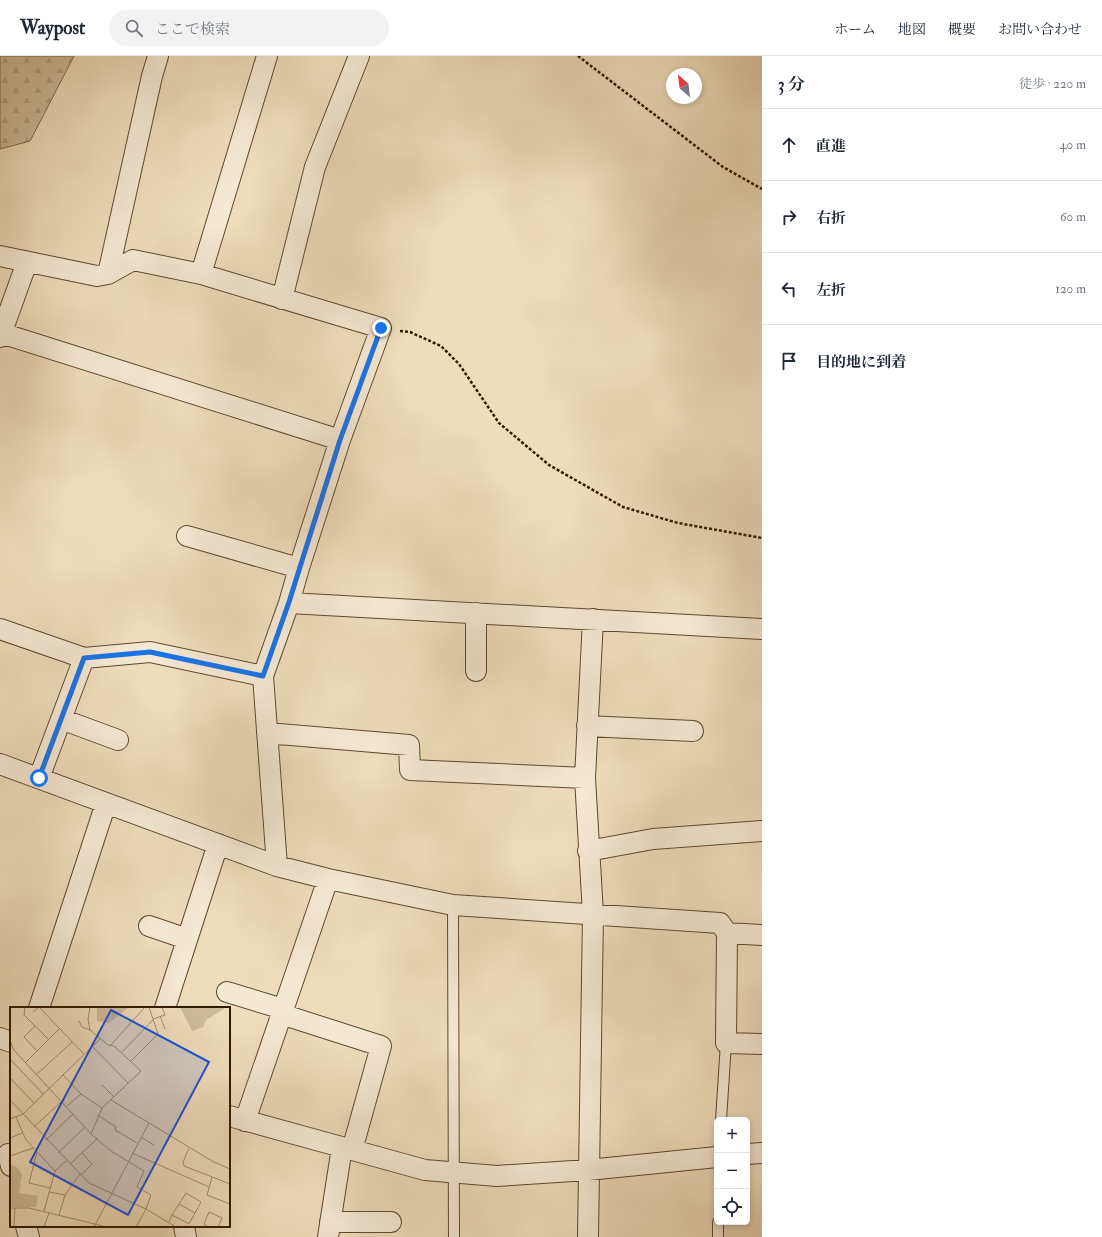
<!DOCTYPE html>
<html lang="ja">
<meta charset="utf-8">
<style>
:root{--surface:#fff;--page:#f2f2f3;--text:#1f2937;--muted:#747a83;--line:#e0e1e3}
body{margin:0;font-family:"IM FELL Double Pica","Noto Serif JP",serif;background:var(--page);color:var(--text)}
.controls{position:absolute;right:12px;bottom:12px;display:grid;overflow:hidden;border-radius:6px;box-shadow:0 2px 6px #0003}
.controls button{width:36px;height:36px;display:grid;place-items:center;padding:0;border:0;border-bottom:1px solid var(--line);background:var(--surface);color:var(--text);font:20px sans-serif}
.compass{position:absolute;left:666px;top:12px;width:36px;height:36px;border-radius:50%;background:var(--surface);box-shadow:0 2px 6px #0003;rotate:332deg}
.stop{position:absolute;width:12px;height:12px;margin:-9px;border:3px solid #1a73e8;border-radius:50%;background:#fff}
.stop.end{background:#1a73e8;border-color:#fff;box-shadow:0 1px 4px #0008}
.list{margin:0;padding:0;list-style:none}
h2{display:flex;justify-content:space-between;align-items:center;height:52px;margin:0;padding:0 16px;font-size:17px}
h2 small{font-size:13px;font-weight:400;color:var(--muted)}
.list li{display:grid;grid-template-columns:26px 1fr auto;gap:12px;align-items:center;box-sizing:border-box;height:72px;padding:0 16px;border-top:1px solid var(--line)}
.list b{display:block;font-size:15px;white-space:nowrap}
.list em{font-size:13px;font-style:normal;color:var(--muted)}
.icon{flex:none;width:22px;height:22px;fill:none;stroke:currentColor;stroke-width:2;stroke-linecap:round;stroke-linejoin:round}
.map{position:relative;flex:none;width:762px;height:1181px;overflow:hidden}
header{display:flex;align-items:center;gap:24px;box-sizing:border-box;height:56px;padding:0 20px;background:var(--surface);border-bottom:1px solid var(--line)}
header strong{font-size:19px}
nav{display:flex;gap:22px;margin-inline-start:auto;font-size:14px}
.search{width:280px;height:36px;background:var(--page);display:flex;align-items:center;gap:10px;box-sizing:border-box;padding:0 14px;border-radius:22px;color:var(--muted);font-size:15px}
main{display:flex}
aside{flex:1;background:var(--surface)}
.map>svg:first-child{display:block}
.forest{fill:url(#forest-firs);stroke:#806a4e}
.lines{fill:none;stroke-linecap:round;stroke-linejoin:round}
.service-casing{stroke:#61492f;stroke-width:12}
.minor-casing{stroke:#61492f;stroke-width:22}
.path{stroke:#321800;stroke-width:2.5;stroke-dasharray:3 2;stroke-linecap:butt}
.service{stroke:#f5e8d3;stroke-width:10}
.minor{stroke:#f5e8d3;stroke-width:20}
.route{stroke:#1a73e8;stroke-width:5}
.inset-road{fill:none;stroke:#a38e70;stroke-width:1}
.view{fill:#1d4ed8;fill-opacity:0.15;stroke:#1d4ed8;stroke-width:2}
.inset-edge{fill:none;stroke:#321800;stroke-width:2}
</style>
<header>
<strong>Waypost</strong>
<div class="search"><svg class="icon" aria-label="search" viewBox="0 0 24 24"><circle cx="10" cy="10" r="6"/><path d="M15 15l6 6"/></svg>ここで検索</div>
<nav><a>ホーム</a><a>地図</a><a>概要</a><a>お問い合わせ</a></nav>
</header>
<main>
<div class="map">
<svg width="762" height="1181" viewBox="0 0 762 1181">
<defs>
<pattern id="forest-firs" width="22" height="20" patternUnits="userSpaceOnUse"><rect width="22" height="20" fill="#cfbb9b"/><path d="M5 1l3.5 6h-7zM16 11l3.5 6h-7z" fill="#b2a084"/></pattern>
</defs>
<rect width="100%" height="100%" fill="#efdcbb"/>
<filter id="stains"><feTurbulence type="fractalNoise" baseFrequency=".005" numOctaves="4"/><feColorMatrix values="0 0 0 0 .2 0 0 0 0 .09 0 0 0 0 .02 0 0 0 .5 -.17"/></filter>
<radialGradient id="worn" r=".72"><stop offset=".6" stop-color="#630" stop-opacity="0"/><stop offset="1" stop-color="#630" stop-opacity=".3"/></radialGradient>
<path class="forest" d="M0 0H74L30 85 0 93Z"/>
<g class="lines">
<g class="service-casing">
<path id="service" d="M453 849 454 1181
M721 1064 726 987
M718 1181V1166"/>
</g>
<g class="minor-casing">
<path id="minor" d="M0 200 97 220 108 218 133 204 201 218 381 272 340 384 299 512 289 547 263 620 277 810
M108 218 152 20 158 0
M201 218 267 0
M282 243 315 111 359 0
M1 277 340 384
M0 281 27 206
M187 480 299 512
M289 547 762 573
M0 573 84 602 150 596 263 620
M476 615V557
M61 663 118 684
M587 670 693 675
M267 677 409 689 410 714 585 722
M0 708 277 810 328 823 453 849 720 867 727 877 726 987 762 988
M39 722 84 602
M588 795 653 783 762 775
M149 870 187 883
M727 877 762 879
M227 936 283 953
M39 952 106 747
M165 952 218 788
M281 958 381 990 352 1094
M0 982 11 986
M229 1060 425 1114 497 1120 588 1114 717 1101
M245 1065 328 823
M8 1098 11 1110
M747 1098 762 1097
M330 1166H391
M26 1170 29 1181
M184 1170 186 1181
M328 1181 342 1091
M588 1181 593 858 585 722 593 563"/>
</g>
<path class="path" d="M578 0 723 111 762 133
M400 275 410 276 441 290 459 308 499 367 549 409 623 451 678 467 762 482"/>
<use href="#service" class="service"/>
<use href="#minor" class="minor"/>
</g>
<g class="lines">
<path class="route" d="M39 722 84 602 150 596 263 620 289 546 340 384 381 272"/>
</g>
<g transform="translate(10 951)">
<rect width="220" height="220" fill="#efdcbb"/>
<path d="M87 0H119L99 16 87 14ZM170 0H217L196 13 193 20 182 24Z" fill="#cfbb9b"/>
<path d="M0 157 8 161 12 168 9 186 28 189 26 200H0Z" fill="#cfbb9b"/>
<path class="inset-road" d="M15 0 14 8 38 32M80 0 78 12 80 23 98 38 104 39 131 64 92 101 81 127M23 5 29 0 74 47M150 9 155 22M143 12 155 8 152 0M69 14 72 20 80 23M25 19 14 30 27 44M0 33 3 42 81 127 101 144 134 164 127 180 141 188 136 202M82 39 118 76M100 39 135 0M112 45 143 13M0 52 33 87M121 54 148 27 139 0M16 55 49 22M27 67 62 35M53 68 71 87 92 101M0 71 24 96M92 78 104 90M0 93 79 176 136 202 166 220M101 93 202 154 220 162M57 99 71 87M89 109 106 120 105 123 127 136M6 110 16 133 45 164M0 112 13 107 90 32M24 120 52 94M131 130 144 138M0 131 12 126M36 133 63 107M179 141 173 155 174 159 220 177M27 145 19 176 40 181M48 146 75 120M122 146 199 180M0 149 23 141M60 157 87 132M71 168 82 157 72 146M202 170 197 188 220 197M39 185 55 188M169 197 185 206M0 201H19L97 220M34 204 45 164 56 154M49 208 55 188 70 167M159 215 162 208 176 186 191 195 179 217 162 208M4 220 5 201M34 220 39 206M84 220 139 116M126 220 136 202M198 220 194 217 199 205 212 211 208 220"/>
<path class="view" d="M101 3 199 55 118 208 20 155Z"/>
<rect width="220" height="220" class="inset-edge"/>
</g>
<rect width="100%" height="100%" filter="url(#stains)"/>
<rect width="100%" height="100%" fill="url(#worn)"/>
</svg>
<div class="controls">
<button>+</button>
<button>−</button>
<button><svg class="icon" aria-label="locate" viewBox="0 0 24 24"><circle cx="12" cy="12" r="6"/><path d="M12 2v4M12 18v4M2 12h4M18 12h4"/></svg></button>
</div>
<svg class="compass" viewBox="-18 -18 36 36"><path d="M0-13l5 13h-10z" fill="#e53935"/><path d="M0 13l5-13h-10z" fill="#747a83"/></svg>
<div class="stop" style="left:39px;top:722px"></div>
<div class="stop end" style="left:381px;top:272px"></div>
</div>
<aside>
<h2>3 分<small>徒歩 · 220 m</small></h2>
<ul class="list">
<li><svg class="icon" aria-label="ahead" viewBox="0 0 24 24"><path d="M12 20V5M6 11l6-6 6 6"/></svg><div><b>直進</b></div><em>40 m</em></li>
<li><svg class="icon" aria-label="right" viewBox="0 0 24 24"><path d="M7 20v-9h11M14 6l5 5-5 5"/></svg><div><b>右折</b></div><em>60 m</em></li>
<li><svg class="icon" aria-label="left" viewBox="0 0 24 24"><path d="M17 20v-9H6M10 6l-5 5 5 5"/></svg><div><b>左折</b></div><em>120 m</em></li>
<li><svg class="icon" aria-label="arrive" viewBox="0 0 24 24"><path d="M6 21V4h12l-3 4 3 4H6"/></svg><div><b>目的地に到着</b></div></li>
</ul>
</aside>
</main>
